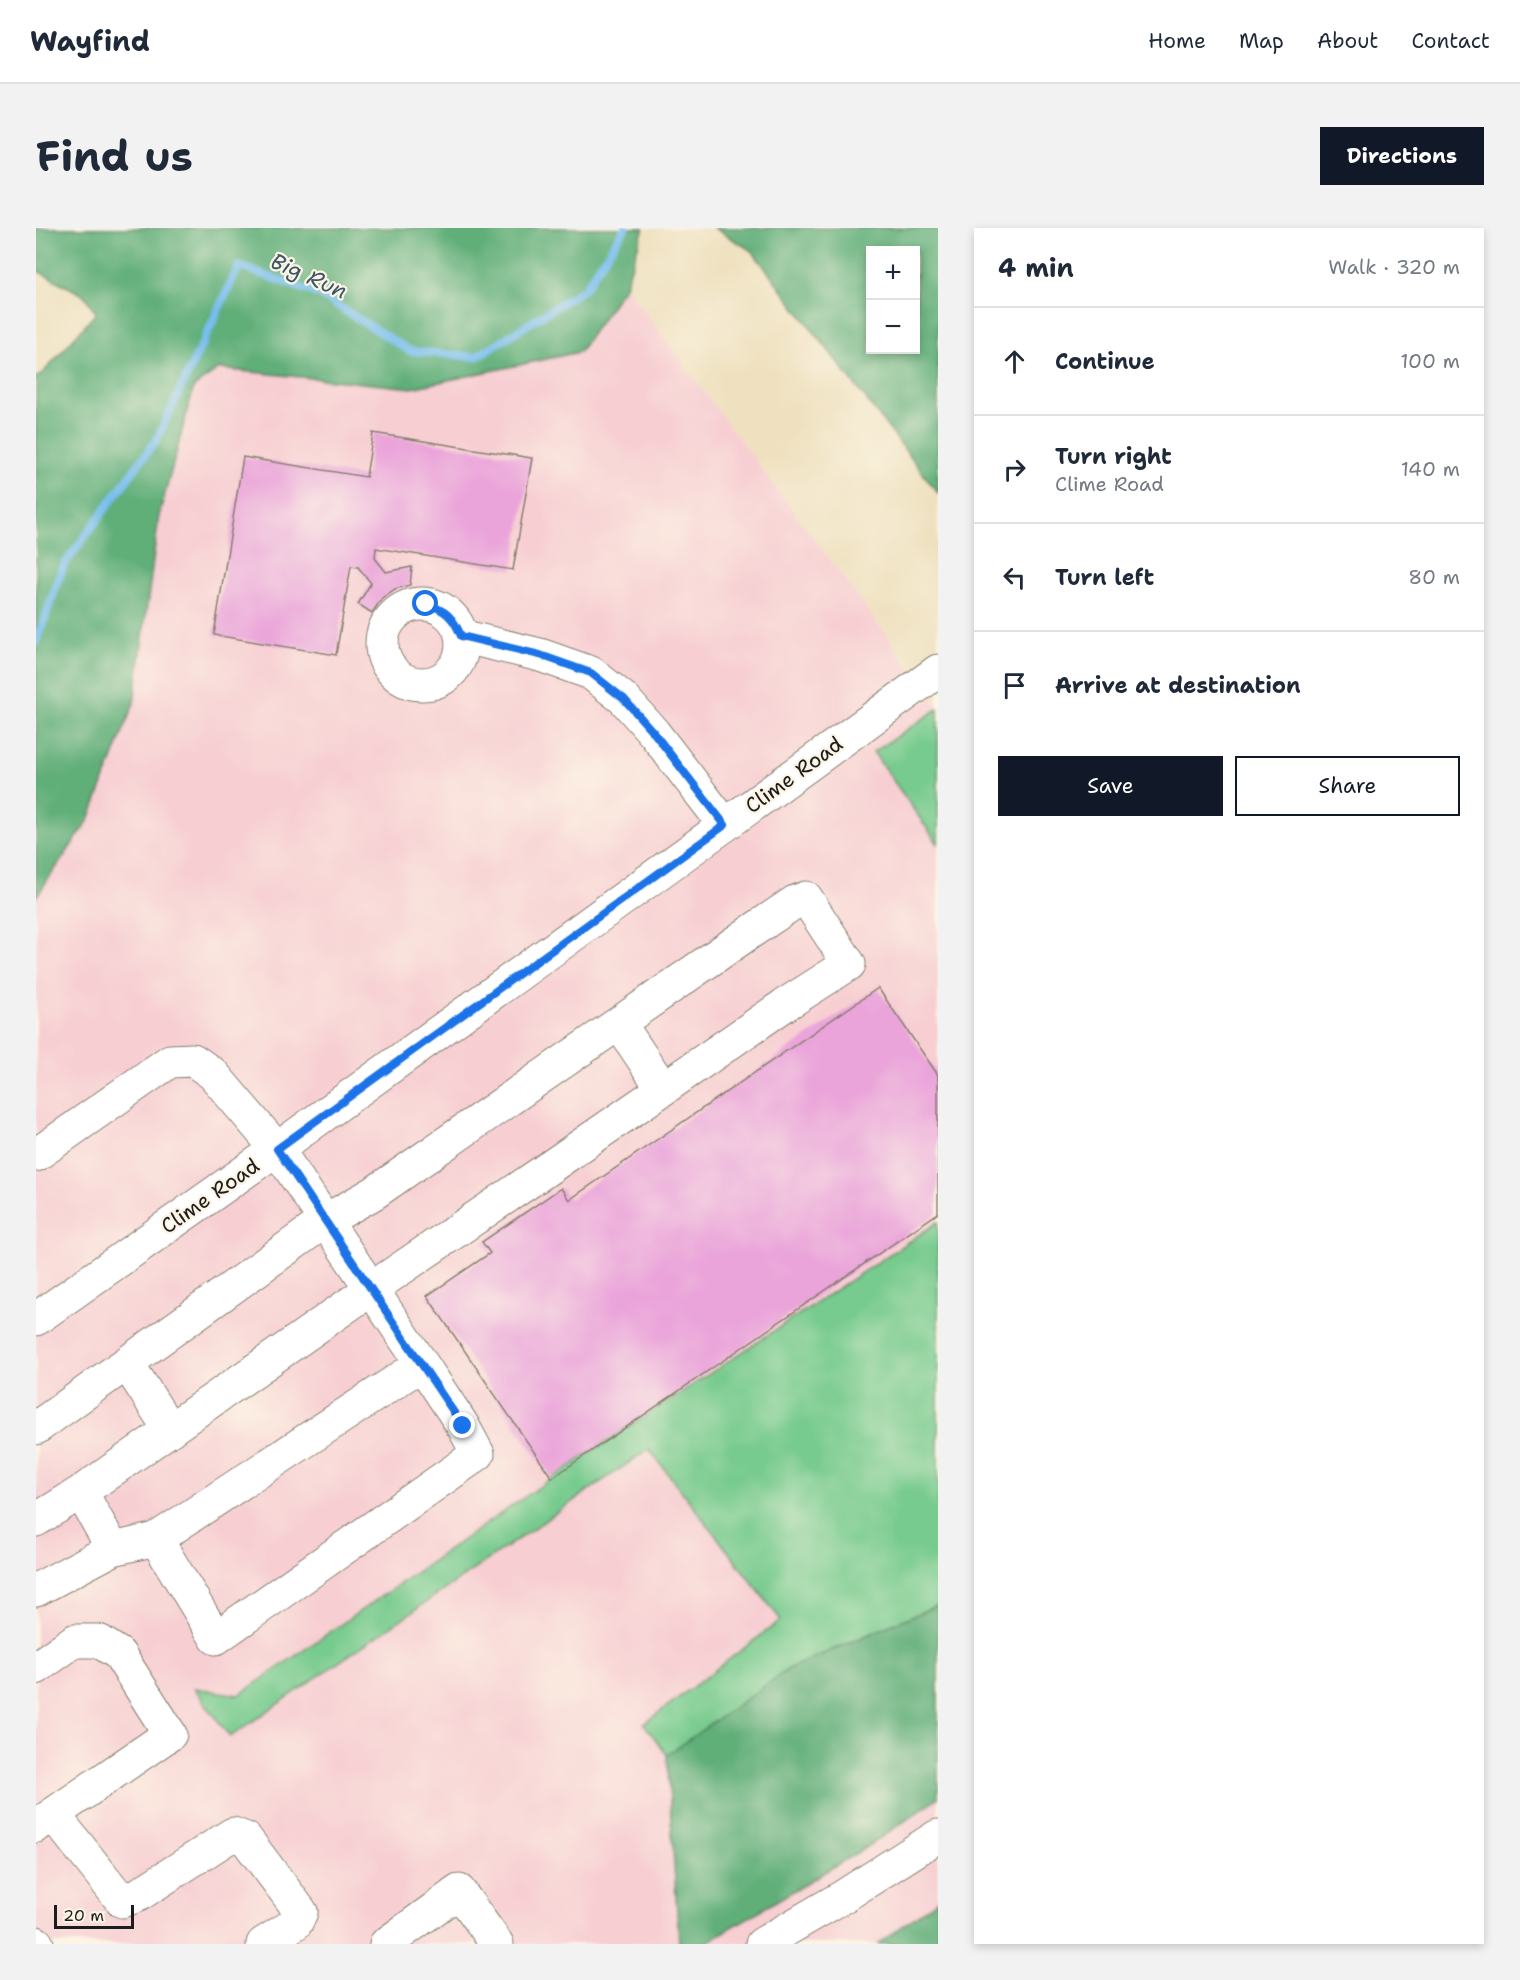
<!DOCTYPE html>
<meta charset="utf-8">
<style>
:root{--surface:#fff;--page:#f2f2f3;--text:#1f2937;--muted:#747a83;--line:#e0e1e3;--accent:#111827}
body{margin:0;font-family:"Shantell Sans",sans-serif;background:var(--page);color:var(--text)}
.controls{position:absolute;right:18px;top:18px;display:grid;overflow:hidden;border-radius:0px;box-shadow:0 3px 9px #0003}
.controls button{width:54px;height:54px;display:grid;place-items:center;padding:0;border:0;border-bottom:2px solid var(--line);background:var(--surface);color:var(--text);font:30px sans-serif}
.scale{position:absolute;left:18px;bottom:15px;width:80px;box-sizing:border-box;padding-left:6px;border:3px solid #1c1c1c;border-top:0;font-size:16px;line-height:21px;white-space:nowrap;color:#1c1c1c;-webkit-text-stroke:4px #fcf5e5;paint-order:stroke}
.stop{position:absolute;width:18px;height:18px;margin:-14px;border:4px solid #1a73e8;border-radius:50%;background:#fff}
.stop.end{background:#1a73e8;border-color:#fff;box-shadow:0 2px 6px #0008}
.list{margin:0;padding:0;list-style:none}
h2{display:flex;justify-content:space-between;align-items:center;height:78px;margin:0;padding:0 24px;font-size:26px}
h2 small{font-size:20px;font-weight:400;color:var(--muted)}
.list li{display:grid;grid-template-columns:39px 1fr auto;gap:18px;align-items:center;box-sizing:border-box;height:108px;padding:0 24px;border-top:2px solid var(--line)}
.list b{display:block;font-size:22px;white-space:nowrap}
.list p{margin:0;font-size:20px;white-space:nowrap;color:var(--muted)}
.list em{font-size:20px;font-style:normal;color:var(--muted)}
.actions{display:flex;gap:12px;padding:18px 24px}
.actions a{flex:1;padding:14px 0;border:2px solid var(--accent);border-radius:0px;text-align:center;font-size:21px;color:var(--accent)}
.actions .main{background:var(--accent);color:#fff}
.icon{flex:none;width:33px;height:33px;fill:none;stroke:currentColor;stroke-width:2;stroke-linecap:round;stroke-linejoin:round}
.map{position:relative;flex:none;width:902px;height:1716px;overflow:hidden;border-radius:0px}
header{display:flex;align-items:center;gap:36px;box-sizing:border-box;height:84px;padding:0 30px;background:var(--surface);border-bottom:2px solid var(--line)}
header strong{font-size:28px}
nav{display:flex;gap:33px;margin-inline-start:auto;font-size:21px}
.intro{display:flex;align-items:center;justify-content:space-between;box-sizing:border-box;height:144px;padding:0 36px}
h1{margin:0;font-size:42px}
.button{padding:15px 27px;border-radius:0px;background:var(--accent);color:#fff;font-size:21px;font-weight:700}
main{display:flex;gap:36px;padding:0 36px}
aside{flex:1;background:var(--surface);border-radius:0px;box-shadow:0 3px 9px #0003}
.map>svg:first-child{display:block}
.built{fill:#f7cfd3}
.green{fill:#77cb8e;stroke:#4a7455;stroke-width:1.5}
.forest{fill:#61af79;stroke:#3e664a;stroke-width:1.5;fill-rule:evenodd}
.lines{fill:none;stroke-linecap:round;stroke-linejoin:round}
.stream{stroke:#78beef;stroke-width:8}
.building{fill:#eaa4da}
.minor-casing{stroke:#867e6e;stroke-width:35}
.major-casing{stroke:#867e6e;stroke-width:35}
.minor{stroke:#fff;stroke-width:33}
.major{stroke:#fff;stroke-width:33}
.route{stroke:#1a73e8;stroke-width:8}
.labels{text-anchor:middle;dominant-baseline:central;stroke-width:4.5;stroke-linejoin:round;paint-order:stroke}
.street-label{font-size:21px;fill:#1c1c1c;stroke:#fcf5e5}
.water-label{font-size:22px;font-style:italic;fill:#3c5566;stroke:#fcf5e5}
</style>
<header>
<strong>Wayfind</strong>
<nav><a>Home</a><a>Map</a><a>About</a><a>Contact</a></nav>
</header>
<div class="intro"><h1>Find us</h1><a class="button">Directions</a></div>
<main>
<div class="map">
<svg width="902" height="1716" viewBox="0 0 902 1716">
<rect width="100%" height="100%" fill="#fcf5e5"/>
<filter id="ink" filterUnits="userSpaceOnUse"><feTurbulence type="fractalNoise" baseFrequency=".0167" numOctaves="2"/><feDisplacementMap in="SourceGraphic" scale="12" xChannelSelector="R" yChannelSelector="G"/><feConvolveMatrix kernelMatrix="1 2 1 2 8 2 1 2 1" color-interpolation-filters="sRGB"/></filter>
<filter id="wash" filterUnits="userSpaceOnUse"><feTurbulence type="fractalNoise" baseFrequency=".008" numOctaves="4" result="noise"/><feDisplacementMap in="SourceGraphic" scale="24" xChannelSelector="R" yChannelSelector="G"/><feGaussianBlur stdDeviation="1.35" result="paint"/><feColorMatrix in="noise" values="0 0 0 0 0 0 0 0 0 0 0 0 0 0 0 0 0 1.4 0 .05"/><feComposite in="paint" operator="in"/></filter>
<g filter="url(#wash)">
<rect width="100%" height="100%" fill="#efe1c0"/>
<path class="built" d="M589 58 902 477V481L837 525 902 616V994L516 1250 203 1467 159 1460 194 1509 613 1221 745 1392 608 1496 631 1527 643 1716H0V669L53 592 123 288 158 159 183 141 376 159 542 124Z
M902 1570V1672L842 1716H668L834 1617Z"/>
<path class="green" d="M902 481V616L837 524Z
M902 994V1377L754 1440 631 1527 608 1496 745 1392 613 1221 194 1509 158 1460 203 1467 516 1250Z"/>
<path class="forest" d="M0 0H608L589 58 543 124 376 160 183 141 158 159 123 288 98 475 53 592 0 669V149L5 147 60 85 49 68 0 42Z
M678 0H902V265L716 23ZM834 22H880V122H834Z
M902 1377V1570L834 1617 668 1716H643L631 1527 754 1440Z
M902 1672V1716H842Z"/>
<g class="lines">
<path class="stream" d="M0 414 28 337 121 211 203 38 284 67 374 123 440 129 548 61 589 0"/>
</g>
<g id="blocks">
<path class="building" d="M337 205 496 230 477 342 340 320 339 330 350 344 376 339 374 357 359 361 346 370 336 385 322 376 335 355 322 339 315 338 300 427 178 407 207 229 330 249Z
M842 760 902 847V985L516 1250 391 1068 454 1025 446 1014 525 960 533 972Z"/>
</g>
</g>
<g filter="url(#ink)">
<use href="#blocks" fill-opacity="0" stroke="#867e6e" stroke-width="1.5"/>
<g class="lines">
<g class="minor-casing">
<path id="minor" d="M346 416a40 40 0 1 1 80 0a40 40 0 1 1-80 0Z
M425 408 504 427 555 445 588 471 618 505 689 597
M583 795 627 861
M0 927 134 833 157 832 177 846 241 921 386 1136 427 1198 442 1226 180 1410 120 1311 77 1321 0 1362
M91 1135 134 1202
M0 1200 289 993 338 965 710 707 759 674 770 670 813 736 747 778 504 946 335 1061 45 1264 77 1321
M0 1292 45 1264
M120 1311 386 1136
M0 1440 38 1413H63L83 1426 134 1506 0 1598
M17 1586 86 1673 102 1667 197 1606 210 1611 265 1684 260 1695 227 1716
M350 1716 423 1663 461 1716
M726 1716 808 1668 902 1608"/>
</g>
<g class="major-casing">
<path id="major" d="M0 1091 241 921 902 443
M0 1715 1 1716"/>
</g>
<use href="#minor" class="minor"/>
<use href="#major" class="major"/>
</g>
</g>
<g class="lines" filter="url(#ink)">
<path class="route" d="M390 376C409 381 418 390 425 408L504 427 555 445 588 471 618 505 689 597 241 921 427 1198"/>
</g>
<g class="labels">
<g class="street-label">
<text transform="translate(758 547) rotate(-36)">Clime Road</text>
<text transform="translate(174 968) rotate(-35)">Clime Road</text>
</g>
<g class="water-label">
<text transform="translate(273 48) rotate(24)">Big Run</text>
</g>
</g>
</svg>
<div class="controls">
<button>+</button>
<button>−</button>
</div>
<div class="scale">20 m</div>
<div class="stop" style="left:390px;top:376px"></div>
<div class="stop end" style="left:427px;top:1198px"></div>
</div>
<aside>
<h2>4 min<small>Walk · 320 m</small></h2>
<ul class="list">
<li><svg class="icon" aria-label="ahead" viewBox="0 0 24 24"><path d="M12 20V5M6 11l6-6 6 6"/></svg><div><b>Continue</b></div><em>100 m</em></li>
<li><svg class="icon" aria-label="right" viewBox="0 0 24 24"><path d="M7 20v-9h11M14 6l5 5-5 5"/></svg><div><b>Turn right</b><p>Clime Road</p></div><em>140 m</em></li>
<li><svg class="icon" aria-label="left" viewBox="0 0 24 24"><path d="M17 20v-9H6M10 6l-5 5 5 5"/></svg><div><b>Turn left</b></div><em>80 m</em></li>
<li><svg class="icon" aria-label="arrive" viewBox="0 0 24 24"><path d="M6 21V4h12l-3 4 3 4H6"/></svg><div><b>Arrive at destination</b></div></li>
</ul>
<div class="actions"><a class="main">Save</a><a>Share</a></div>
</aside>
</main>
